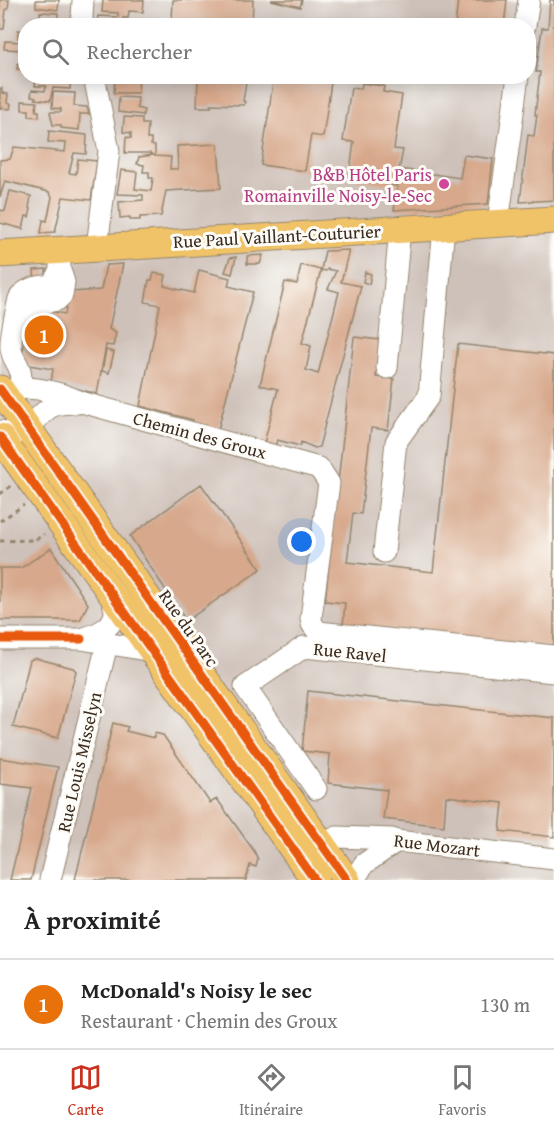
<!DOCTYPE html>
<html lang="fr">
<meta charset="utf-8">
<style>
:root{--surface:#fff;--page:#f2f2f2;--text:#222;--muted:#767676;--line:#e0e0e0;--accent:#c8321e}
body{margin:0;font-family:"Gentium Book Plus",serif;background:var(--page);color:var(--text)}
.you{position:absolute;left:302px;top:542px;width:21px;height:21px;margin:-15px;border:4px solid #fff;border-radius:50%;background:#1a73e8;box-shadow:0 0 0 9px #1a73e833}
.badge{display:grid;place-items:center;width:39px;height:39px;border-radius:50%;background:var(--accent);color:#fff;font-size:20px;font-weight:700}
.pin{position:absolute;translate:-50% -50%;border:3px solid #fff;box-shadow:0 2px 6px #0006}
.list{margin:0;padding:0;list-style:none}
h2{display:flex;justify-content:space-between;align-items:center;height:78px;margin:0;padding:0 24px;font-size:26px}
h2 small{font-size:20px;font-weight:400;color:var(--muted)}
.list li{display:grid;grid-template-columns:39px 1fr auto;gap:18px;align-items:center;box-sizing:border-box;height:90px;padding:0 24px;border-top:2px solid var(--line)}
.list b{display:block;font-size:22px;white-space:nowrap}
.list p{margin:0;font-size:20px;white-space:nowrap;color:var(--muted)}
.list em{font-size:20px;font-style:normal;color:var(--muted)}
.icon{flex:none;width:33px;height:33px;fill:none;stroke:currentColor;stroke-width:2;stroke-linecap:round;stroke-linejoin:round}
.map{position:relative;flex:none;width:554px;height:880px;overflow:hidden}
.search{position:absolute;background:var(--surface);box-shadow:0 3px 15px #0003;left:18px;right:18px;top:18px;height:66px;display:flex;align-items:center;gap:15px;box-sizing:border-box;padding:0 21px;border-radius:24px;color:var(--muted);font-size:22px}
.sheet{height:168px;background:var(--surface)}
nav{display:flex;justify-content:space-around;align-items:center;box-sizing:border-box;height:84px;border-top:2px solid var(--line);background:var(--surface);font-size:16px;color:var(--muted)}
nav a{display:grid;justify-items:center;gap:3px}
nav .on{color:var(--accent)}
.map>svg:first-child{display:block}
.industrial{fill:#cec1b9;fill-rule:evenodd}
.building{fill:#d7a88b}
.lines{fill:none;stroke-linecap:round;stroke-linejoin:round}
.minor-casing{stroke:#94856e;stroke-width:23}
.major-casing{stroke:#94856e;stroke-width:29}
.path{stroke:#94856e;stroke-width:3;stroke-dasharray:4.5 4.5;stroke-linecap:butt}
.minor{stroke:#fff;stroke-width:21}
.major{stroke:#f1c369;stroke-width:27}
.cycleway-casing{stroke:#fdfcf7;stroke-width:13}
.cycleway{stroke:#e8590c;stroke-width:9}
.hotel-dot{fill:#d1479c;stroke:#fdfcf7;stroke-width:2}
.labels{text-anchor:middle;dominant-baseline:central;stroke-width:6;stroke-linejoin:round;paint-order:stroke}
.hotel-label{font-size:18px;fill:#b23c85;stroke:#fdfcf7;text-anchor:end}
.street-label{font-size:18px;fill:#3b2a1e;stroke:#fdfcf7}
</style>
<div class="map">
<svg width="554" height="880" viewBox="0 0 554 880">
<rect width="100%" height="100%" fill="#fdfcf7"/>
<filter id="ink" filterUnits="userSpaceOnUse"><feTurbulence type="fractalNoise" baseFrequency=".0167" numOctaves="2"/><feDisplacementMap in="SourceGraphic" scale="12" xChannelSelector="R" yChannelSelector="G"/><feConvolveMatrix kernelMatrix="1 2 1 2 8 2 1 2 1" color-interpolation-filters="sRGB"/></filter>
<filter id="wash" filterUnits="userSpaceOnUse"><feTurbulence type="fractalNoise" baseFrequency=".008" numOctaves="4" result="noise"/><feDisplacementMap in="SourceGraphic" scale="24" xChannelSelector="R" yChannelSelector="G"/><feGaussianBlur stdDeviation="1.35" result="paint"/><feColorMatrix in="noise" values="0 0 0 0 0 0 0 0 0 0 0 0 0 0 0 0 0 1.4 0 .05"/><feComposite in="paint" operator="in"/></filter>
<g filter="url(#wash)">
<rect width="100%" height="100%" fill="#ece0be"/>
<path class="industrial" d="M0 0H554V880H0ZM26 26H528V76H26Z"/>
<g id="blocks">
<path class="building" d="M0 0H9L8 9H6L4 29H0Z
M36 0H59L58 10 36 7Z
M103 0H144L143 12 129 11 128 18H123V26H97L98 16 118 17V13L102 12Z
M173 0H253L252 26H179L180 22 172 21Z
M271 0H302L300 7Z
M458 0H507L504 26H455Z
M550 0H554V200L520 202 528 135 534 136 537 115H535L540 72H536L542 28H548Z
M40 12 58 13 57 26H39Z
M18 30 26 31V39L18 38Z
M5 41 23 42V50L4 49Z
M18 63H26V70L17 69Z
M36 76H71L70 89 53 88 50 101 35 99 36 97 31 96 32 90 45 91 46 86H35Z
M115 76H139L138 93H114Z
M198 76H247L243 101 245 102 244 105 210 104 211 107H197Z
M274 76H332L323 137 311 135 305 171 261 165Z
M362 83 384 86 383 92 402 95 394 149 403 150 396 186 349 178 354 142 343 141 351 88 361 89Z
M0 88H2V93L8 94 7 103 11 104 10 109 0 108Z
M53 92 75 93 74 106 87 107 89 114H80L79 130 61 128V125H53L50 112H61V109L52 108Z
M119 97 138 98 137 108 144 110 143 115 118 112Z
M22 101 37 102 36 111H39V117L29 116V110H22Z
M124 117 142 118V124H148L147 139H151V145L155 146V156L171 157 170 169H178L177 146 218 144 221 188 166 191 161 216 140 217V220H130V217L120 218 119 202 143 200V195L117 194 121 170 137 172 135 189 151 191 153 178H149V172H143L144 165 137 164 139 157 153 155 150 153H125L126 137 131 138V133L123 132Z
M49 131 87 135 86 154 74 153 69 173 76 174 78 159 97 161 91 200 63 197 55 232 41 233 43 220 47 221 52 197 49 192 5 181 0 197V160L10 159 14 147 65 152 66 143 48 142Z
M464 155 493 159 488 204 394 210 400 169 460 178Z
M10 191 31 196 29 208 31 209 29 217 26 216 23 229 0 223V210L5 211Z
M349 250 341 282 361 286 319 447 315 448 301 442 300 446 277 440 274 450 263 447 278 389 260 385 285 282 297 284 301 265 321 270 302 343 311 346 306 370 318 374 339 292 328 289 336 271 327 269 326 271 321 270 325 251Z
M263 255 260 264H247V256Z
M236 257 232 274 225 272 230 258Z
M123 264 109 329 116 333 113 346 106 345 97 394 51 382 53 369 29 365 22 354 31 316 48 311 65 314 70 292 101 290 106 265Z
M46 269 47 282 35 283 34 270Z
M199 270 230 278 228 286 253 292 217 434 191 427 193 420 140 406 160 305 145 302 149 280H152L154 273 166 275 164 286 194 293Z
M365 272 371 274 369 284 363 282Z
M354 337 380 340 376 377 394 379 388 430 371 428 361 514 353 513 347 562 433 572 458 344 554 355V649L343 626 345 603 325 601Z
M106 350 114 352 109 373 102 371Z
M201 484 261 569 186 621 130 536Z
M51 548 88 604 80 620H0V568H21Z
M35 658 73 668 76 671 58 738 13 727 30 660Z
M308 691 554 718V837L500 831 503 803 446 796 444 826 383 819 387 790 328 783 330 754 302 751Z
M113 723 128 727 126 731 154 738V733L163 735 210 803 217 799 254 851 258 859 256 867 250 865 246 880H75Z
M0 758 58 767 31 880H10L32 788 0 784Z"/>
</g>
</g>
<g filter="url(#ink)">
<use href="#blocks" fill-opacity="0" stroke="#94856e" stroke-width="1.5"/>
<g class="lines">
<g class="minor-casing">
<path id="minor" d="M83 0 82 18 83 26
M525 26 529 0
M94 76 109 151 97 247
M498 223 518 76
M25 327 29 306 57 300 62 295 64 282 61 273
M387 368 400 229
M19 389C25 363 13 366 11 348 10 334 16 313 19 299 25 287 39 287 52 285L60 270V250
M0 401C15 377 61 393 81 402L319 468 329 483 311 618 312 624 318 632 554 656
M0 431C36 440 30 417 53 406 61 403 69 403 78 403
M384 552 396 442 429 396 444 226
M0 639H81L152 651
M81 639C94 635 113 629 115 613 115 607 112 599 111 593
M316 789 245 687 304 647 554 672
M310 850 337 837 392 839 397 841 554 859
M50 880 107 644
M354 880 364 864 397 841"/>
</g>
<g class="major-casing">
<path id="major" d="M0 254 554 220
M0 389 347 880
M0 437 315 880"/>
</g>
<path class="path" d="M0 494 11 486
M0 521 24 505
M0 541 35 540 44 534"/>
<use href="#minor" class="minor"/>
<use href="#major" class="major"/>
<g class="cycleway-casing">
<path id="cycleway" d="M0 389 347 880
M0 437 315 880
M0 639H81"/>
</g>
<use href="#cycleway" class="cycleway"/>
</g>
</g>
<circle class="hotel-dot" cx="444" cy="184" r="6"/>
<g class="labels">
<g class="hotel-label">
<text x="432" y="174">B&amp;B Hôtel Paris<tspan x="432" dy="21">Romainville Noisy-le-Sec</tspan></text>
</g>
<g class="street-label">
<text transform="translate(277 236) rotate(-3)">Rue Paul Vaillant-Couturier</text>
<text transform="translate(200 435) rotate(15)">Chemin des Groux</text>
<text transform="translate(189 628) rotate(55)">Rue du Parc</text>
<text transform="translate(350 652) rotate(6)">Rue Ravel</text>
<text transform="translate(79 762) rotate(-77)">Rue Louis Misselyn</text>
<text transform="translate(437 845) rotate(7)">Rue Mozart</text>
</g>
</g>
</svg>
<div class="you"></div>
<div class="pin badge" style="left:44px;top:335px;background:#e8710a">1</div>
<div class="search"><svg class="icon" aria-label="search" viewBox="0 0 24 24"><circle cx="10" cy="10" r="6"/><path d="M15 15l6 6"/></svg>Rechercher</div>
</div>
<section class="sheet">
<h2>À proximité<small></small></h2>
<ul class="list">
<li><span class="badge" style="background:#e8710a">1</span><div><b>McDonald's Noisy le sec</b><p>Restaurant · Chemin des Groux</p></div><em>130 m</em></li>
</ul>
</section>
<nav>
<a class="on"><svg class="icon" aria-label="map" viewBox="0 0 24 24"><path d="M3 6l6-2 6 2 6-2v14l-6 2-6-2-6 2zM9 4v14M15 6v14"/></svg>Carte</a>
<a><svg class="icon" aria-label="directions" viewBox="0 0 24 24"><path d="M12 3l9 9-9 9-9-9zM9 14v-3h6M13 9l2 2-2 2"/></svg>Itinéraire</a>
<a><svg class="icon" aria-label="saved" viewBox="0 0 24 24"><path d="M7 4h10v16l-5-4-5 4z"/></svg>Favoris</a>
</nav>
